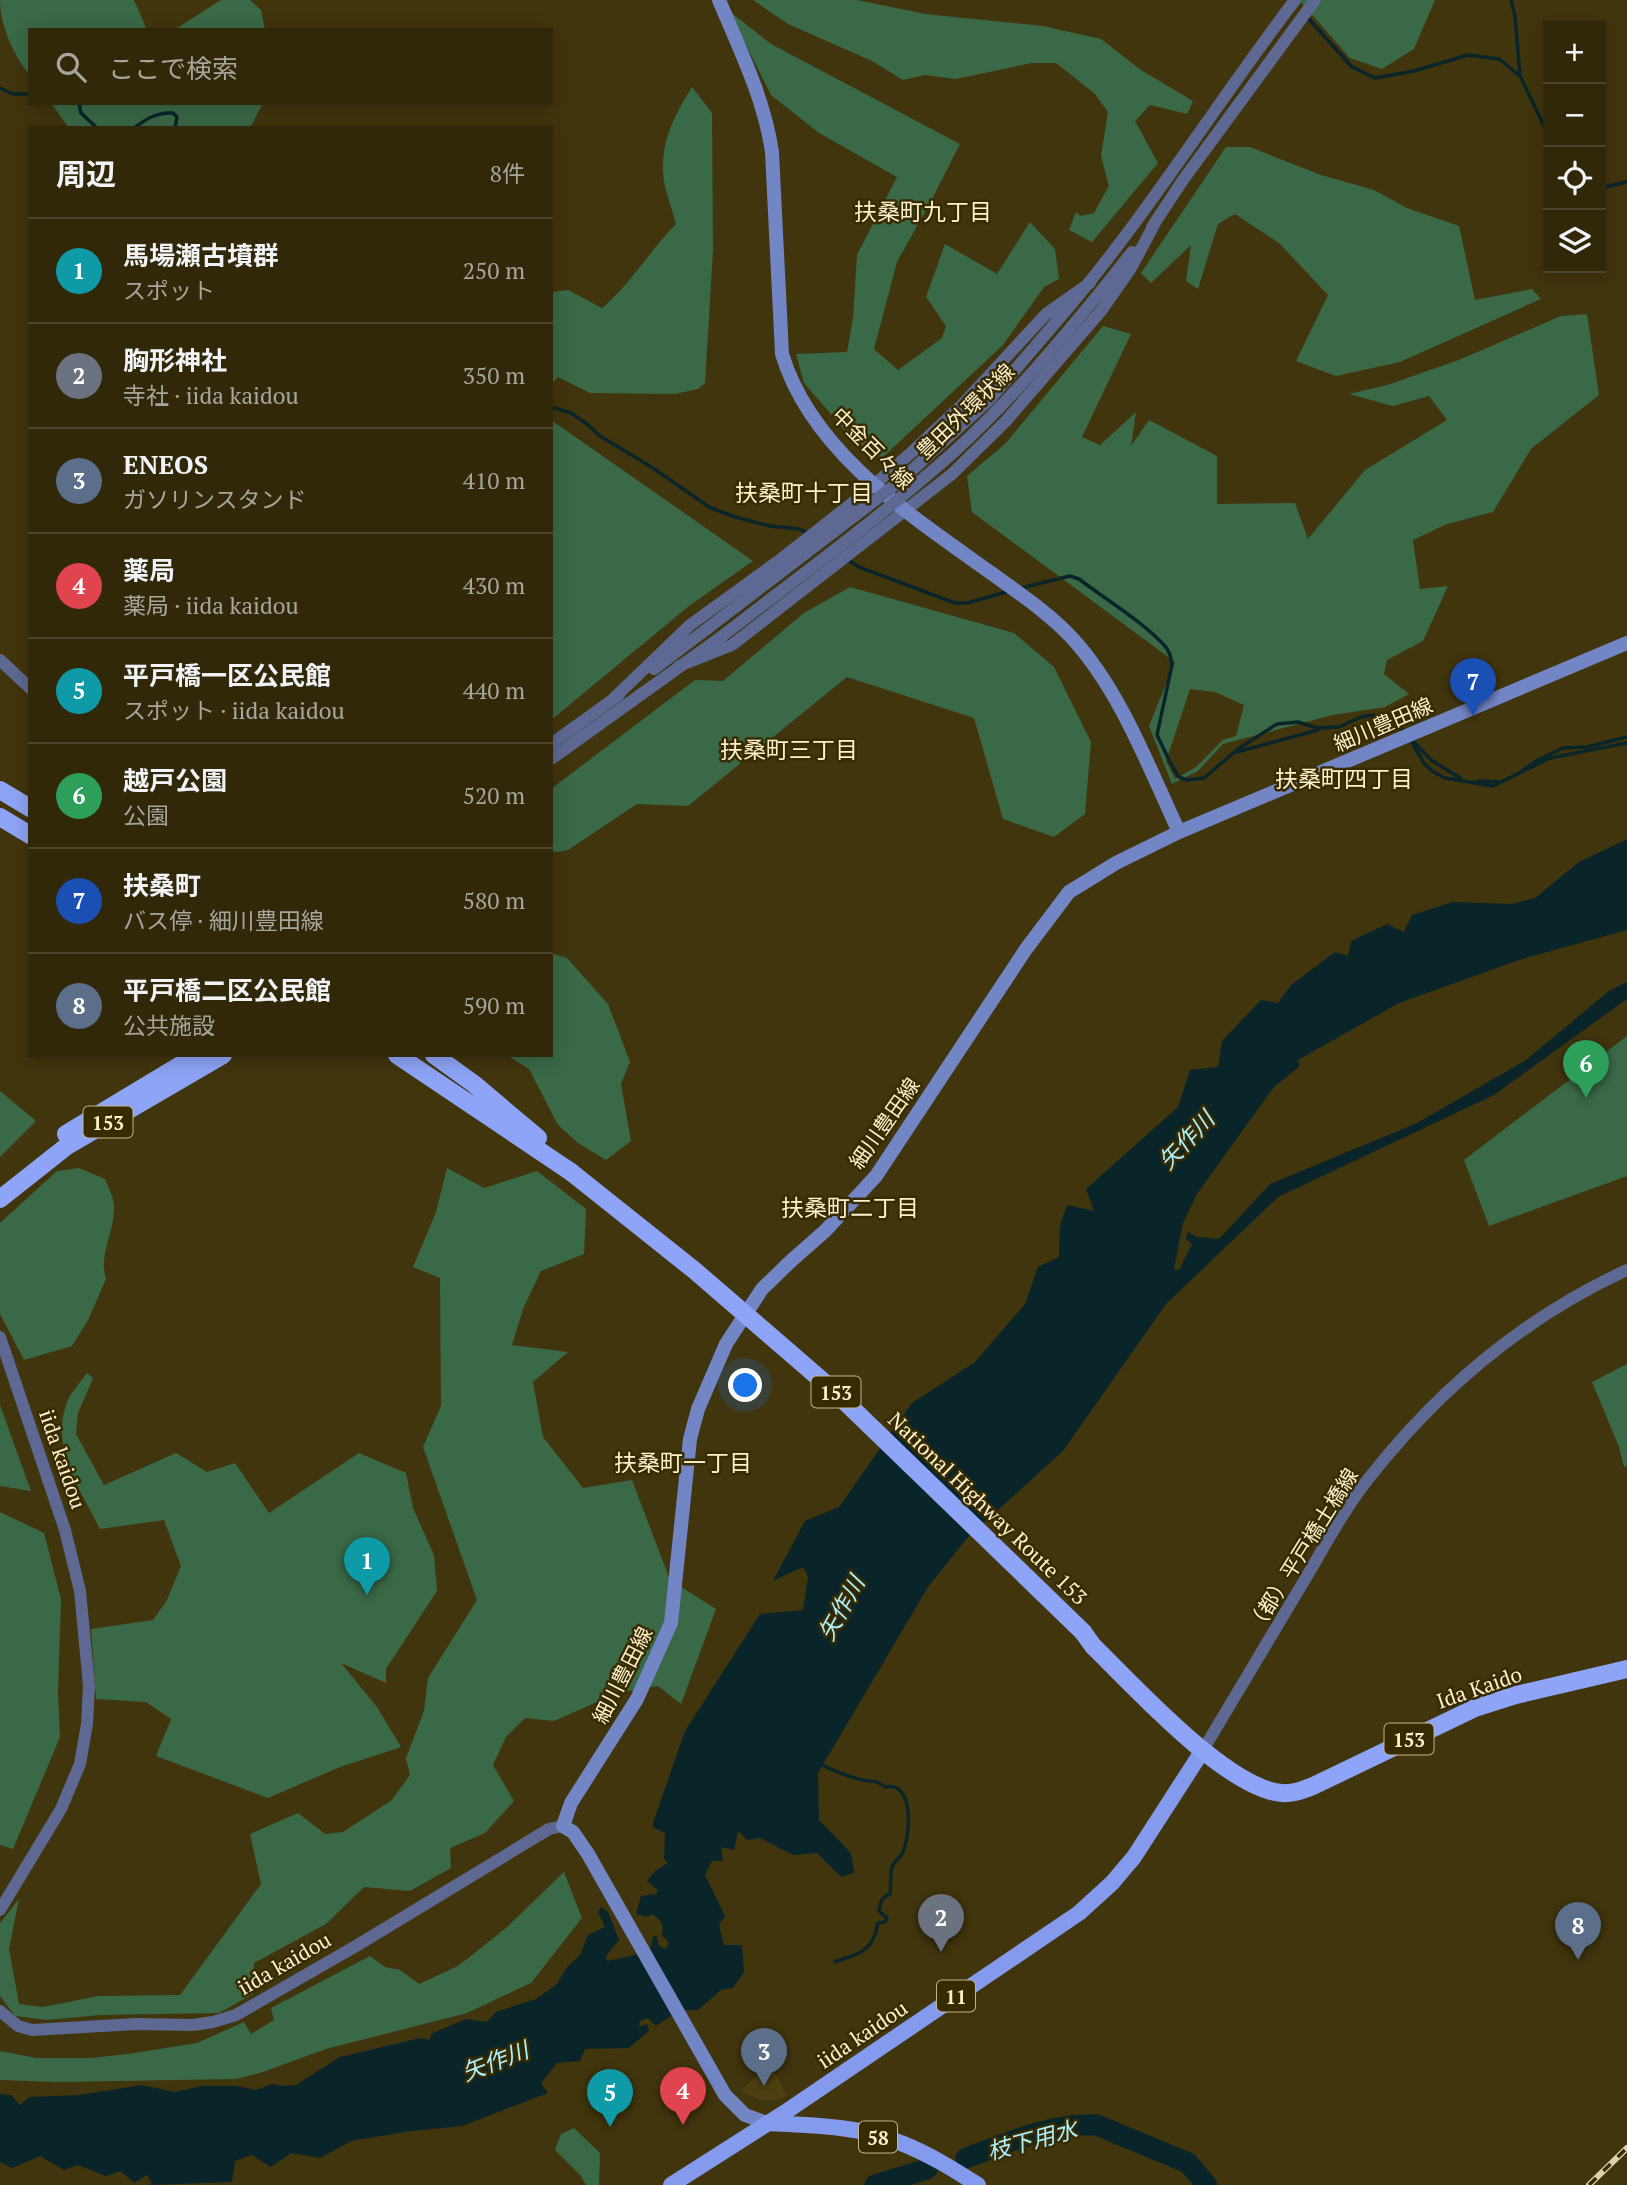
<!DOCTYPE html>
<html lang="ja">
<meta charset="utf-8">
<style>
:root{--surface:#31280a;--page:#3d3418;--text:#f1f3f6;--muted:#a8a69c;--line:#4c442b;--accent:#ea580c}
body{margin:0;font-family:"PT Serif","Noto Sans JP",serif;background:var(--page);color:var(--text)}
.controls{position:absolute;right:21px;top:21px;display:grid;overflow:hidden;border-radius:0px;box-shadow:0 4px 18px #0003}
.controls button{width:63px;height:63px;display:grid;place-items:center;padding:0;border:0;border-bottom:2px solid var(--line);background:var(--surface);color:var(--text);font:35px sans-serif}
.you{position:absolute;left:746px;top:1386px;width:24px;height:24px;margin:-18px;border:5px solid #fff;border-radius:50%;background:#1a73e8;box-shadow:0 0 0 10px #1a73e833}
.badge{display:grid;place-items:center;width:46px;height:46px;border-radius:50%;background:var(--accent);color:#fff;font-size:23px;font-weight:700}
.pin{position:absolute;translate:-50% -58px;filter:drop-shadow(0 2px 4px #0008)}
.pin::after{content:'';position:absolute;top:37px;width:24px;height:21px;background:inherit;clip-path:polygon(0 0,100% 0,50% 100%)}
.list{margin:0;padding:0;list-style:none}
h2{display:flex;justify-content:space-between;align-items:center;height:91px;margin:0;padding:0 28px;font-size:30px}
h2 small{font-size:23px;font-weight:400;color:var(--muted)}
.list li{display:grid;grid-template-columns:46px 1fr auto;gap:21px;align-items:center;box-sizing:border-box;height:105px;padding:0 28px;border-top:2px solid var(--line)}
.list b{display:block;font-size:26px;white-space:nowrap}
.list p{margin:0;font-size:23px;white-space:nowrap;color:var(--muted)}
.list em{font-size:23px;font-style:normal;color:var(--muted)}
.icon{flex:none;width:38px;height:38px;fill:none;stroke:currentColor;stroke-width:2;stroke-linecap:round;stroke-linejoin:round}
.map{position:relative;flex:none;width:1627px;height:2185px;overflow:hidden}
.search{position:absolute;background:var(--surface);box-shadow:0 4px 18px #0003;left:28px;top:28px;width:525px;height:77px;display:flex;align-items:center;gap:18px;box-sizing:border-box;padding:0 24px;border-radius:0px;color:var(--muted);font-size:26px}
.panel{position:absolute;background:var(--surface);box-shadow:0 4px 18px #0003;left:28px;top:126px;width:525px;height:931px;border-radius:0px}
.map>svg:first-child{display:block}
.built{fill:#4d3f11}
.green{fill:#3a6947;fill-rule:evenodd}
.water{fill:#09252a}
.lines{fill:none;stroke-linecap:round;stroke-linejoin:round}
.stream{stroke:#09252a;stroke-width:3.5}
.river{stroke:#09252a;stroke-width:21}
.tertiary{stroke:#5d6992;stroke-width:12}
.secondary{stroke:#7285c5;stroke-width:14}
.primary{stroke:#839aed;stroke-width:16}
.trunk{stroke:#8ea4f6;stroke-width:18}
.rail-casing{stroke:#ddd0ac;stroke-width:6}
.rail{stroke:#372b02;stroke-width:3.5;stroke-dasharray:10;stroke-linecap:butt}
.tertiary-bridge{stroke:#5d6992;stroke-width:12}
.trunk-bridge{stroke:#8ea4f6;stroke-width:18}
.labels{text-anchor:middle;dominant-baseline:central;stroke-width:5;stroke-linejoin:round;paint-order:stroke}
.shield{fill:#372b02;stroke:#c2b58f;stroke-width:2}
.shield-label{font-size:19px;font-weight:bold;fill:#fdf0cc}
.street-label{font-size:21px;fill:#fdf0cc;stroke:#372b02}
.neighbourhood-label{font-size:23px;fill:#fdf0cc;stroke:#372b02}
.water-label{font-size:23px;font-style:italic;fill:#acf1fe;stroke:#372b02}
</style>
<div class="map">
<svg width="1627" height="2185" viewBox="0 0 1627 2185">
<rect width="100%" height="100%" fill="#41350d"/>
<path class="built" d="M772 2067 787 2096 778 2100H760L741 2091 755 2077Z"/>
<path class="green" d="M0 0H134L147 30H30V76C14 55 0 26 0 0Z
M221 0H250L261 10 265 30H174Z
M753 0H857L925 14 1043 26 1101 39 1141 70 1193 101 1187 114 1150 105 1135 121 1158 163 1092 242 1069 230 1076 212 1081 216 1094 213 1109 186 1101 156 1108 112 1094 93 1056 63H1032L956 79 925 75 903 80 872 61 788 24Z
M1299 0H1435L1414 49 1382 69 1350 58Z
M729 11 771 44 960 144 930 203 897 262 874 349 898 370 942 338 946 326 926 297 945 244 997 274 1030 222 1055 249 1059 279 1044 287 1003 345 881 459 855 442 804 383 796 354 847 352 853 318 857 255 897 177 819 133 771 95Z
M692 87 712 113 713 250 705 383 698 389 675 394 590 393 558 377 551 385V292L568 290 602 308C631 284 649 251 676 224 672 207 663 188 663 170 662 138 676 113 692 87Z
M51 103H263L250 128H69Z
M1226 147H1250L1321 175 1374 190 1407 208 1459 226 1475 300 1532 289 1541 299 1400 362 1336 376 1296 361 1328 295 1279 243 1235 214 1218 224 1198 289 1186 281 1191 245 1151 283 1141 273Z
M1587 314 1599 395 1531 449 1493 512 1447 524 1413 540 1420 589 1448 586 1423 641 1387 660 1384 674 1409 694 1385 707 1333 715 1223 744 1198 771 1172 784 1149 726 1175 662 972 512 967 476 1005 444 1103 326 1131 334 1082 437 1100 445 1136 412 1131 446 1149 420 1217 456V504L1295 503 1308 539 1365 470 1447 420 1429 396 1393 406 1349 394 1387 385 1459 360 1561 316ZM1190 689 1215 692 1244 705 1236 736 1223 740 1196 767 1175 779 1166 761Z
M551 420 753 561 689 606 551 720Z
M850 587 1014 633 1054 667 1091 742 1085 814 1054 837 1003 819 974 718 847 677 688 806 637 804 568 850 551 853V789L695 680 723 681 804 613Z
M551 953 567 958 608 1004 630 1062 621 1084 631 1141 606 1160 578 1143 558 1125 529 1069 507 1055H551Z
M1627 1036V1176L1489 1226 1464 1160Z
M0 1091 36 1121 0 1157Z
M79 1168 105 1179C108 1187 114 1198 114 1206 115 1232 98 1255 106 1279L88 1320 72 1346 24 1360 0 1314V1223L57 1171Z
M447 1168 484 1188 537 1171 586 1209 584 1254 541 1271 523 1309 512 1345 568 1352 533 1382 543 1437 583 1488 632 1480 670 1580 716 1609 681 1704 658 1686 617 1693 554 1721 525 1718 506 1737 493 1765 514 1801 485 1833 450 1848 451 1868 410 1891 364 1887 326 1924 254 1963 253 1994 219 2013 100 2015 47 2020 15 2016 0 1996V1923L19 1899 9 1949 19 2004 43 2007 98 1996 180 1995 261 1884 250 1834 298 1813 325 1834 343 1832 392 1800 410 1775 406 1758 424 1711 428 1678 477 1600 423 1447 441 1406 440 1278 413 1267 436 1212Z
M1627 1364V1466L1624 1467 1619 1447 1592 1382Z
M87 1373 93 1378 78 1413 76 1434 104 1485 176 1453 207 1472 235 1463 269 1513 359 1453 406 1473 413 1508 434 1555 437 1591 386 1669V1683L341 1663 377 1707 401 1747 340 1767 268 1798 156 1756 171 1719 146 1702 96 1699 91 1629 153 1620 167 1600 181 1566 164 1520 100 1529C81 1491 51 1450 66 1405 69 1394 80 1383 87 1373Z
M0 1405 31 1491 0 1486Z
M0 1512 44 1533 61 1599 58 1691 60 1737 13 1849 0 1845Z
M564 1872 582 1918 531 1983 467 2013 326 2049 260 2073 236 2079 58 2082 0 2080V2051L36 2058H91L128 2054 197 2043 244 2022 251 2034 274 2020 271 2008 370 1956 385 1967 400 1970 419 1984 458 1966 506 1928Z
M574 2128 600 2153 599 2185H586L581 2176 555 2150 561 2134Z"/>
<path class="water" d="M1627 839V930L1519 960 1399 1003 1298 1060 1300 1066 1273 1088 1197 1194 1183 1223 1174 1269 1179 1270 1192 1244 1186 1239 1188 1232 1197 1237 1219 1239 1270 1184 1417 1123 1526 1060 1609 991 1627 982V999L1494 1095 1278 1197 1166 1304 1063 1451 968 1537 928 1587 818 1773 819 1820 851 1853 854 1873 841 1877 817 1853 793 1855 760 1838 747 1840 738 1831 734 1850 721 1847 723 1861H712L705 1875 725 1916 719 1925 724 1945H742L744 1972 733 1988 721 1990 698 2010H680L656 2026 648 2018 640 2021 639 2027 647 2024 649 2031 629 2048 585 2049 580 2061 557 2063 541 2083 548 2093 462 2126 412 2131 351 2141 320 2158 291 2153 271 2167 252 2155 235 2161 232 2182 150 2185 152 2183 147 2175 134 2183 121 2171 106 2176 78 2165 64 2170 40 2156 12 2168 0 2162V2094L11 2095 20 2105 30 2097 79 2095 142 2085 175 2092 201 2086H237L256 2090 272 2084 281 2086 296 2085 340 2057 420 2038 430 2040 431 2034 466 2019 487 2022 496 2012 536 1999 556 1985 568 1966 580 1955 588 1935 605 1927 598 1912 601 1907 608 1912 619 1940 606 1956 607 1961 635 1955 651 1948 653 1936H657L658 1945 666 1949 669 1942 662 1936C664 1925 662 1920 652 1914L646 1917 636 1914 641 1896 656 1894 658 1890 647 1881 655 1871 668 1863 664 1859 665 1833 653 1827V1823L685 1731 760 1614 803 1610 808 1577 803 1567 773 1581 805 1521 839 1507 912 1403 975 1362 1025 1304 1038 1267 1059 1257 1060 1226 1067 1205 1094 1211 1086 1189 1178 1107 1190 1070 1218 1067 1222 1041 1261 1000 1278 1003 1291 985 1335 952 1348 956 1351 941 1387 924 1404 932 1412 915 1453 902 1512 904 1535 898 1579 862Z"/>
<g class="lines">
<path class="stream" d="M1511 0 1515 16 1520 76
M1307 17 1352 67 1375 78 1414 71 1468 55 1499 59 1520 76 1548 134
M0 88 13 94H30
M79 103 81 113 97 128
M134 128C146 119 157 112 173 113L177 117 175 128
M1601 188 1627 182
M551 407 571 413 587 424 600 436 653 468 709 507 735 517 770 526 799 529 808 533
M846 559 859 567 955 603H967L1010 591
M1021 588 1070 576 1079 579C1105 599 1143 622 1164 645 1170 651 1171 658 1172 665L1157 735 1171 764 1179 777 1187 780 1204 778 1238 749 1277 724 1298 722 1317 728 1339 727 1361 717 1372 715 1391 719 1405 732
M1409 738 1424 763 1432 771 1445 778 1493 786 1550 758 1627 743
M1412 740 1431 760 1460 778
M1237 752 1318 730
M1523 770 1538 760 1563 748 1587 747 1627 737
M1478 781 1498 782
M819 1762C826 1769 853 1778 863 1780 873 1782 877 1780 885 1787 916 1781 910 1838 902 1854 899 1859 894 1861 892 1867 890 1876 891 1885 890 1894 881 1898 880 1902 879 1911L887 1918 885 1922 878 1923C873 1952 860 1953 835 1962"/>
<path class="river" d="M966 2158C1004 2144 1055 2122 1097 2125L1188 2163 1207 2185
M875 2185 927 2169"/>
<path class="tertiary" d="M1152 227 1183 180 1315 0
M1102 290 1132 252
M1056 322C1144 221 1214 106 1295 0
M0 660 30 688
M679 666 732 645 952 474 1006 421 1101 311 1131 268 1155 223
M654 669 708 628
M614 698 690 625 781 559 860 497 912 452 960 407 1046 314 1090 283
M551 744 619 695
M551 759 717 640
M0 1337 65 1530 80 1591 89 1686 87 1724 80 1764 61 1809 0 1910
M1203 1750C1237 1694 1270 1637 1304 1581 1325 1546 1344 1509 1369 1478 1438 1390 1525 1317 1627 1270
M0 2011 18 2026 32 2030 136 2024 193 2025 213 2022 236 2015 356 1946 549 1829 563 1826"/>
<path class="secondary" d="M719 0C740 50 764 98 772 152L782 354C812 453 913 517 994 575 1020 594 1050 614 1072 638 1120 690 1149 768 1179 832
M767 2123 745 2115 725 2095 588 1854 573 1832 563 1826 571 1803 637 1699 671 1623 690 1439 698 1409 726 1344 762 1289 792 1260 825 1231 876 1176 1026 949 1069 892 1116 863 1179 832 1627 643"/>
<path class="primary" d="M767 2123C810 2125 861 2126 901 2143 929 2154 953 2169 978 2185
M671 2185 784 2113 1079 1913 1112 1883 1134 1857 1203 1750"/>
<path class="trunk" d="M0 790 30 808
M0 817 30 835
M397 1055 571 1172
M434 1055 474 1084 538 1138
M66 1134 197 1055
M0 1199 67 1146 223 1055
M1083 1632 1093 1646C1133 1685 1227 1789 1282 1793 1293 1794 1303 1790 1313 1786L1475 1708 1516 1695 1627 1669"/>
<g class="rail-casing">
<path id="rail" d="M1589 2185 1627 2148"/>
</g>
<use href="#rail" class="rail"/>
<path class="tertiary-bridge" d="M708 628 899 482 990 399 1056 322
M717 640C797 578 880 518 955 451 1009 402 1056 346 1102 290"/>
<path class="trunk-bridge" d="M571 1172 694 1270 833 1390 1083 1632"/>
</g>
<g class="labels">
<g class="shield">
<rect x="83.5" y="1106.5" width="49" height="31" rx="5"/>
<rect x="811.5" y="1376.5" width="49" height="31" rx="5"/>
<rect x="1384.5" y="1723.5" width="49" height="31" rx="5"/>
<rect x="937" y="1980.5" width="38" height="31" rx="5"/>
<rect x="859" y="2121.5" width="38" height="31" rx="5"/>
</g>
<g class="shield-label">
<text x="108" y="1122">153</text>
<text x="836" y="1392">153</text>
<text x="1409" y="1739">153</text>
<text x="956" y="1996">11</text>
<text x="878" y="2137">58</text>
</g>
<g class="street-label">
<text transform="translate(965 411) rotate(-44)">豊田外環状線</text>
<text transform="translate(873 448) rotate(45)">中金百々線</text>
<text transform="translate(1383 724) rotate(-23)">細川豊田線</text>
<text transform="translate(884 1123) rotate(-55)">細川豊田線</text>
<text transform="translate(63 1459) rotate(71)">iida kaidou</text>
<text transform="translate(988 1508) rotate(44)">National Highway Route 153</text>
<text transform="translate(1302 1550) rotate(-58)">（都）平戸橋土橋線</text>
<text transform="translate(622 1675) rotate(-63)">細川豊田線</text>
<text transform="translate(1479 1687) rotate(-19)">Ida Kaido</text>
<text transform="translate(284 1963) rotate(-30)">iida kaidou</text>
<text transform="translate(862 2034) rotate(-34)">iida kaidou</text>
</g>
<g class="neighbourhood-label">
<text x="923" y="211">扶桑町九丁目</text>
<text x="804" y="492">扶桑町十丁目</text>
<text x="789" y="749">扶桑町三丁目</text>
<text x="1344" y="778">扶桑町四丁目</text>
<text x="850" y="1207">扶桑町二丁目</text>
<text x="683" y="1462">扶桑町一丁目</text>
</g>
<g class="water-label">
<text transform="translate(1186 1140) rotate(-47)">矢作川</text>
<text transform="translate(841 1608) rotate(-61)">矢作川</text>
<text transform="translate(495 2061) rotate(-21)">矢作川</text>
<text transform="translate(1032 2140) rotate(-15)">枝下用水</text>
</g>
</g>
</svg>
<div class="controls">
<button>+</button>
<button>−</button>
<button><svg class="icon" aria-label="locate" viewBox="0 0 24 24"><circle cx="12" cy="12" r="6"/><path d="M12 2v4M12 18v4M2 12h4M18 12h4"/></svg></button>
<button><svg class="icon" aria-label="layers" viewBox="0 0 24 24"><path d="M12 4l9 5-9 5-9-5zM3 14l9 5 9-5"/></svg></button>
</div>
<div class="you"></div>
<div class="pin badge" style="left:367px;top:1595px;background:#0f9aa8">1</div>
<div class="pin badge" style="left:941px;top:1952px;background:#6b7280">2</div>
<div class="pin badge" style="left:764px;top:2086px;background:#5c6f8a">3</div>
<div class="pin badge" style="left:683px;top:2125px;background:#e0444e">4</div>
<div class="pin badge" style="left:610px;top:2127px;background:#0f9aa8">5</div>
<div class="pin badge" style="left:1586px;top:1098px;background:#2e9e5b">6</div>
<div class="pin badge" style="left:1473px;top:716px;background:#1a4fb4">7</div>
<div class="pin badge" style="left:1578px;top:1960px;background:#5c6f8a">8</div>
<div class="search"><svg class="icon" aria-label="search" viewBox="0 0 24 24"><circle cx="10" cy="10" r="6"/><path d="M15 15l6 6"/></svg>ここで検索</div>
<section class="panel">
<h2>周辺<small>8件</small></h2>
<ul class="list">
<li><span class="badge" style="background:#0f9aa8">1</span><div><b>馬場瀬古墳群</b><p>スポット</p></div><em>250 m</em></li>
<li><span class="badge" style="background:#6b7280">2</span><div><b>胸形神社</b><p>寺社 · iida kaidou</p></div><em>350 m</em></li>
<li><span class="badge" style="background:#5c6f8a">3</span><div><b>ENEOS</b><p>ガソリンスタンド</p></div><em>410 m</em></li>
<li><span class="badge" style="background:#e0444e">4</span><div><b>薬局</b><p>薬局 · iida kaidou</p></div><em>430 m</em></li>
<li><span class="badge" style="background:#0f9aa8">5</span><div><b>平戸橋一区公民館</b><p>スポット · iida kaidou</p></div><em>440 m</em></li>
<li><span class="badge" style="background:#2e9e5b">6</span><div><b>越戸公園</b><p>公園</p></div><em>520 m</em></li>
<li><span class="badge" style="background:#1a4fb4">7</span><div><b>扶桑町</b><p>バス停 · 細川豊田線</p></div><em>580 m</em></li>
<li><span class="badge" style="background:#5c6f8a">8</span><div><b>平戸橋二区公民館</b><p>公共施設</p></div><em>590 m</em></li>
</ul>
</section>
</div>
